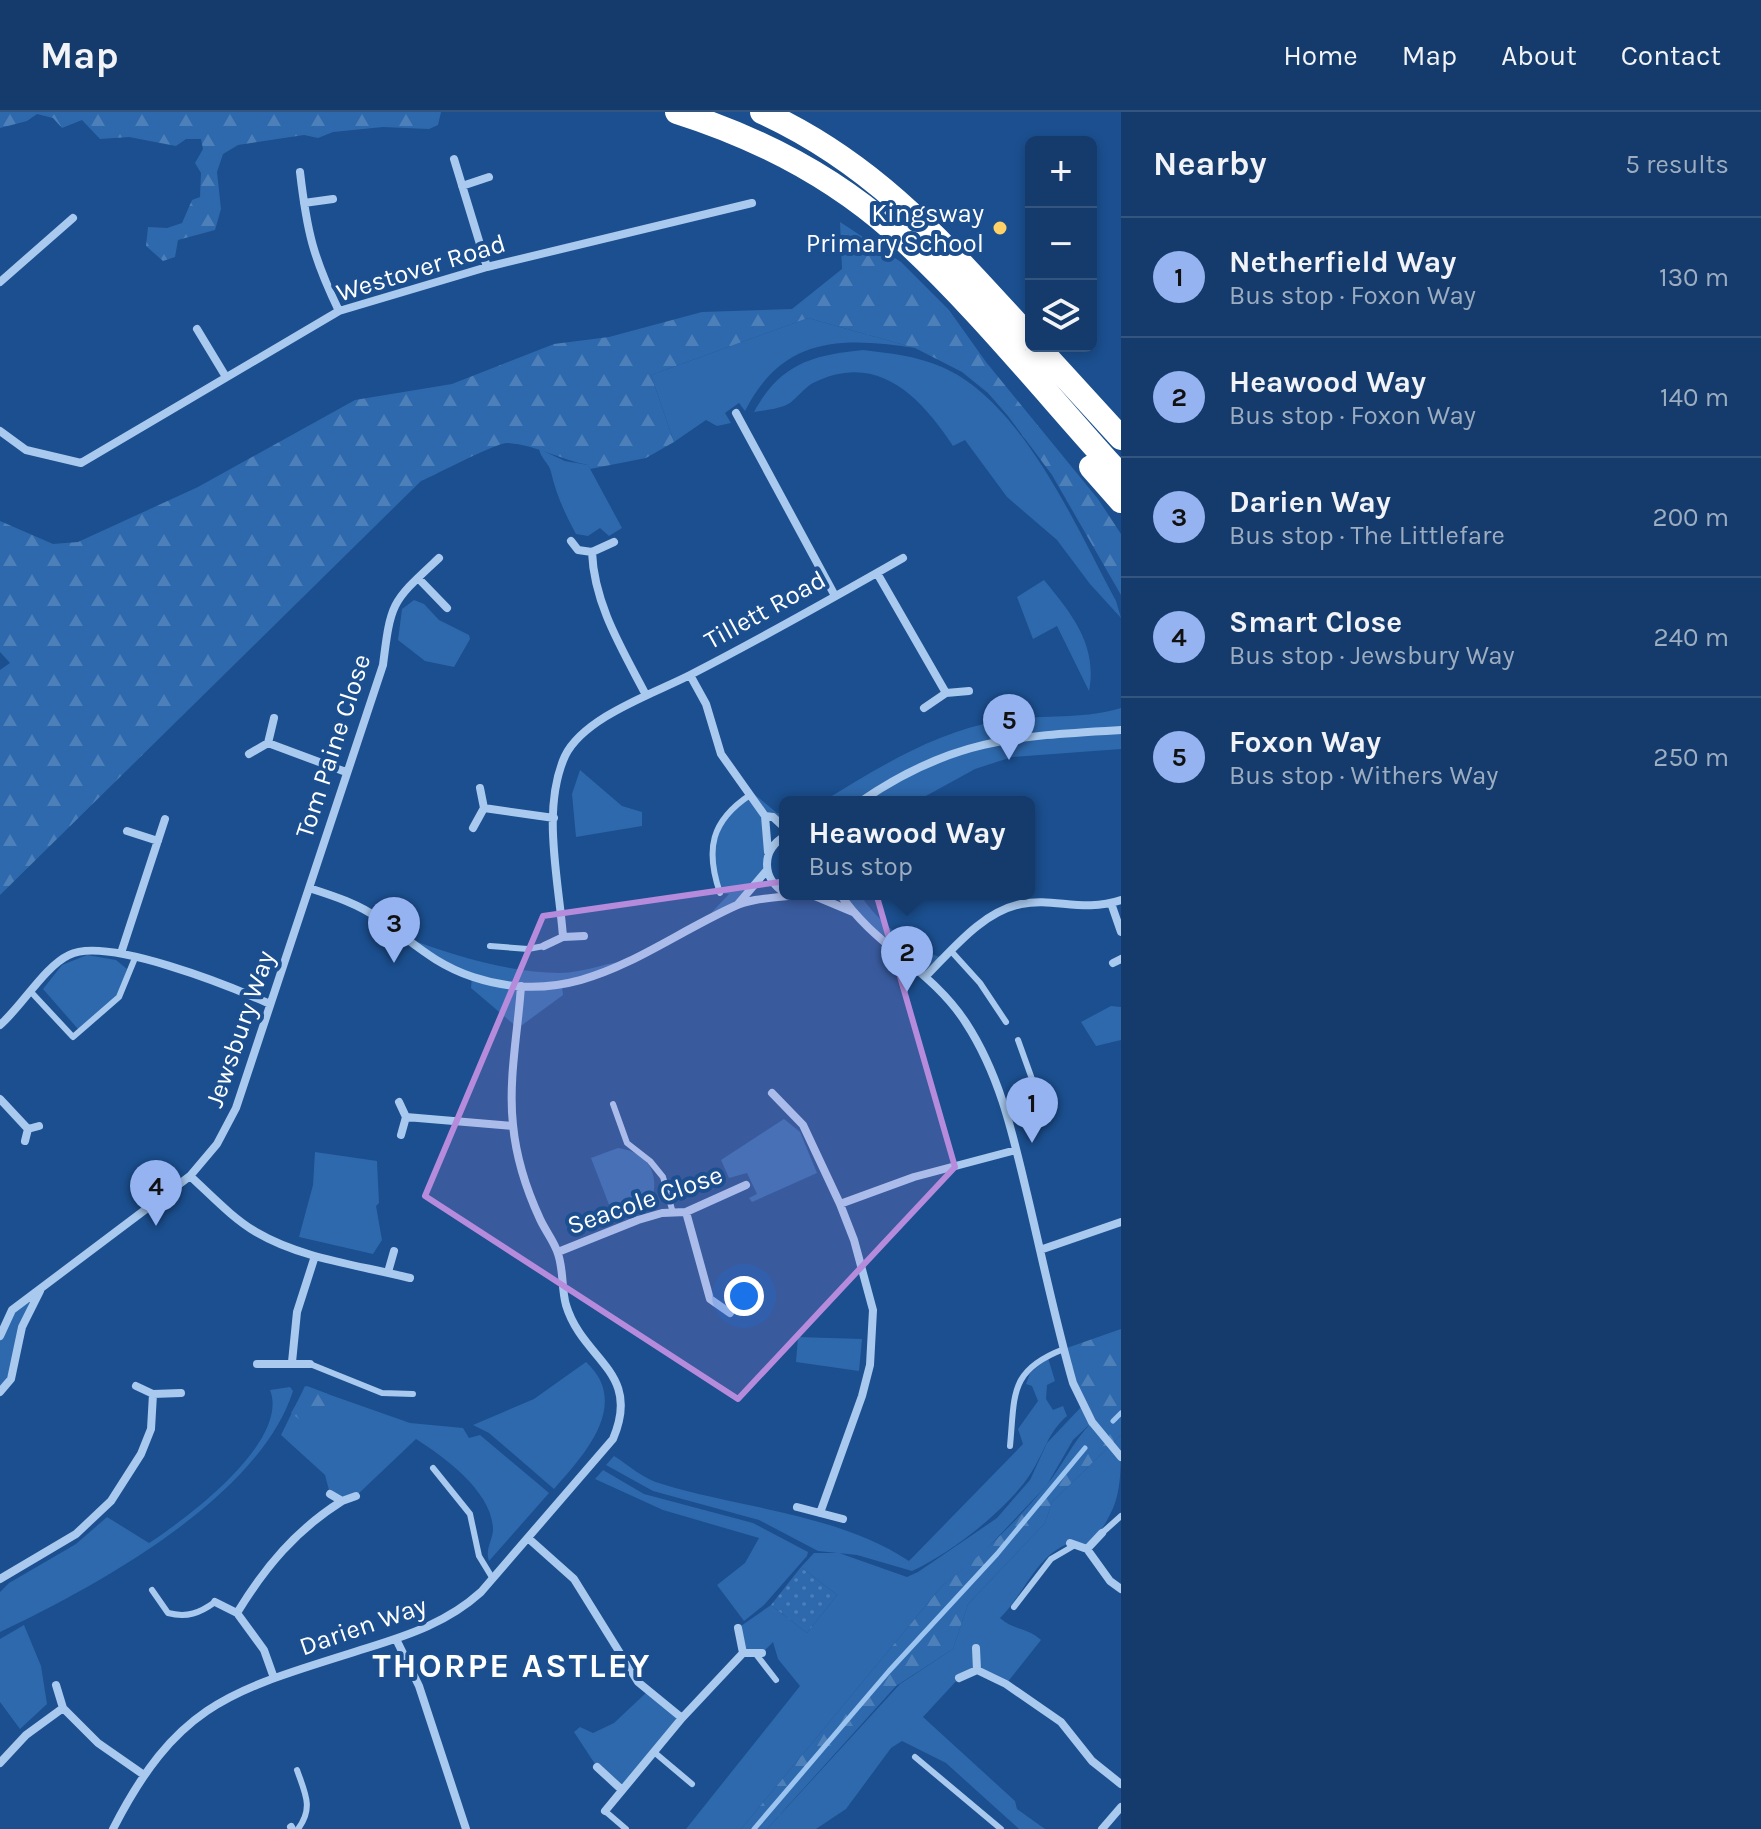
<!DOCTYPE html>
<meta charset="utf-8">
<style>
:root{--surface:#143b6b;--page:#214673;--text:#f1f3f6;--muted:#9dadc1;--line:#33557e;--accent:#95b2f1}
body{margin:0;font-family:Karla,sans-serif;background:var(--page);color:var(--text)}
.controls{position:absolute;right:24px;top:24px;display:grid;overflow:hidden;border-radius:12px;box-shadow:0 4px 12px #0003}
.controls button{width:72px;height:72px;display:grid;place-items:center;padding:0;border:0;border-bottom:2px solid var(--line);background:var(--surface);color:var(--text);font:40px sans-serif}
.you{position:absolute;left:744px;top:1184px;width:28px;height:28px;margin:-20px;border:6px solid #fff;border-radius:50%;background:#1a73e8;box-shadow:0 0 0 12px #1a73e833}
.badge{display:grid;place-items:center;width:52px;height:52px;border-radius:50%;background:var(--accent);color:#111;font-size:26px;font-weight:700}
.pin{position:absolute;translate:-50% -66px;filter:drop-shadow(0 2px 4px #0008)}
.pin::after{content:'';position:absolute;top:42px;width:28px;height:24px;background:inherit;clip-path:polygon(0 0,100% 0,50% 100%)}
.popup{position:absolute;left:779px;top:684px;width:256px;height:104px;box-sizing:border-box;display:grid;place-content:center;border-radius:12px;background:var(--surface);filter:drop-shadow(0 2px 6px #0005);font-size:26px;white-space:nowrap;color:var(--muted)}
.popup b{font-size:30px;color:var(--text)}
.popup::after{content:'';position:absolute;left:50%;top:100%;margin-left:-16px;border:16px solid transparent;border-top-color:var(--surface)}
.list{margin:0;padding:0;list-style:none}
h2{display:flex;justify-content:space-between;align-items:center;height:104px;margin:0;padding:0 32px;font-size:34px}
h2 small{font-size:26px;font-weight:400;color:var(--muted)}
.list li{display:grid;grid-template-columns:52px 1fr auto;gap:24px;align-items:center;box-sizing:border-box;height:120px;padding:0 32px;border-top:2px solid var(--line)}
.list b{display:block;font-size:30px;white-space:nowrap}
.list p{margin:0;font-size:26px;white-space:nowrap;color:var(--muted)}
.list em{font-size:26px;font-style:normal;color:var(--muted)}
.icon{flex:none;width:44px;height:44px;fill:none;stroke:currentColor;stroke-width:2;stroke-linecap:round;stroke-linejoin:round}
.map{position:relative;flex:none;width:1121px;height:1717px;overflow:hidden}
header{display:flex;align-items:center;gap:48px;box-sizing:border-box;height:112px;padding:0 40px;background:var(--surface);border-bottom:2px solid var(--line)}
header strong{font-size:38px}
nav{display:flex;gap:44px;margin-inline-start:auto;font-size:28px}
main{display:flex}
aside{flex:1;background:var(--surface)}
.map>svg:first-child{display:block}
.grass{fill:#2e69ad}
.forest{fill:url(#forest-firs)}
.park{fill:url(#park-dots)}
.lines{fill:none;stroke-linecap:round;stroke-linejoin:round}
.stream{stroke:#9cc4f0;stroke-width:5}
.lane{stroke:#a9c9ee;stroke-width:6}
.street{stroke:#a9c9ee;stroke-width:8}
.highway{stroke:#fff;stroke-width:24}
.marked{fill:#b68bdc;fill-opacity:0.2;stroke:#b68bdc;stroke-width:6;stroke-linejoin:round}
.poi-dot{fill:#ffd166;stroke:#1b4f8f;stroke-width:3}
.labels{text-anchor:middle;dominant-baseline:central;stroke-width:8;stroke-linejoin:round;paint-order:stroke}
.poi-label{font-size:26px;fill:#fff;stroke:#1b4f8f;text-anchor:end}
.street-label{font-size:26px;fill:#fff;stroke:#1b4f8f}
.district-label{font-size:34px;font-weight:bold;letter-spacing:2px;fill:#fff;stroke:#1b4f8f}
</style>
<header>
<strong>Map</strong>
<nav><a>Home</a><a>Map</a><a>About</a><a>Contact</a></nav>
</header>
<main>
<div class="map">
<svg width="1121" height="1717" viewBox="0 0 1121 1717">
<defs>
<pattern id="forest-firs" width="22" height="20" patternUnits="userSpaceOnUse" patternTransform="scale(2)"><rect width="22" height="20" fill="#2e69ad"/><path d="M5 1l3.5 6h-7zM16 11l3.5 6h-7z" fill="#4d80b9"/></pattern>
<pattern id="park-dots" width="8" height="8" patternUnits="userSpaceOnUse" patternTransform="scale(2)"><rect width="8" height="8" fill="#2e69ad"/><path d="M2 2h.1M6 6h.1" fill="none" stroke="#4d80b9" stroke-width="1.8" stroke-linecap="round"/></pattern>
</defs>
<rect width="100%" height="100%" fill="#1b4f8f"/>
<path class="grass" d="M808 206 915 236C842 225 783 224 745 299L739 291 725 301 731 311 717 314 706 308 674 330 651 263Z
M863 238C889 241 917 244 942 255 1023 290 1076 415 1116 489L1121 506 1090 472 1057 428 1007 385 965 328 953 334C920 284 877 239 813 271 804 276 798 285 790 291 781 297 765 298 754 300 780 252 812 243 863 238Z
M539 337 565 349 588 353 622 416 609 424 600 416 588 424 576 422C565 402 556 382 551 360 549 351 541 347 539 337Z
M1044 468C1071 501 1098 533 1089 579L1057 514 1033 527 1017 485Z
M414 488 424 492 439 508 469 523 470 527 454 555 425 549 398 528 402 497Z
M1121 596V637L1012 645 975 657 915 690H822C878 656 934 620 999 609 1039 602 1083 608 1121 596Z
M580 658 622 694 642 700V714L576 725 572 682Z
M754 682 777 701 785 702V716L765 704 767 758 738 793 699 814 729 782 720 781 711 753 720 711Z
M840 782H860C876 809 914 839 944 846L926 864 853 800Z
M401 824C453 843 504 860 560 861 584 861 609 849 634 848L562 873 563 883 518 916 471 876 472 864Z
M87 843 116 848 127 857 119 882 78 917 43 877 62 853Z
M1111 894 1121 895V928L1096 934 1081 910Z
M784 1007 800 1020 817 1061 752 1090 749 1086 757 1082 747 1061 729 1066 721 1048Z
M618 1036C648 1040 661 1062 651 1090L613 1103 591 1046Z
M315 1040 377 1049 379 1091 376 1094 382 1128 373 1142 299 1125 313 1073Z
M40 1179C23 1211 22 1252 0 1280V1224L6 1205Z
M798 1225 862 1227 859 1259 796 1250Z
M1048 1246 1055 1269 1047 1273 1046 1287 1053 1298 1063 1294 1067 1304C1048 1320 1044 1341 1031 1361 1008 1397 950 1442 912 1459L857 1443 818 1439 759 1408 653 1379 606 1353 614 1344C628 1353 645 1368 662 1372 743 1397 836 1401 909 1449L1023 1332 1018 1317 1038 1289 1032 1274 1026 1272 1030 1261Z
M586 1250C632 1292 583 1344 554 1377L489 1321 473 1313 534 1287Z
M305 1274 410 1311 463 1316 469 1326 480 1323 549 1381 489 1449C485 1437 492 1430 493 1418 493 1380 444 1345 416 1327L356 1384 342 1389 330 1382 325 1363 281 1323Z
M290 1275 293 1279C259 1386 95 1475 0 1520V1480L9 1471 76 1432 107 1405 149 1431C188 1406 290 1329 270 1278Z
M1083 1293 1092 1310 1073 1328 1047 1373 978 1446 942 1474 741 1717H686L800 1574 778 1547 773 1530 762 1541H743L738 1516 771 1493 807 1521 837 1483 801 1455 814 1441H839L907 1465 918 1460 997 1406 1030 1368 1047 1331Z
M1121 1323C1121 1380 1121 1394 1087 1437L1070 1431C1036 1443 1024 1483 1000 1506 1013 1518 1028 1516 1041 1528L1006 1572 977 1558 959 1566 923 1605 1015 1689 1017 1697 1045 1717H1019L946 1651 902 1629 891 1636 846 1697 816 1717H767L900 1572 953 1537 968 1492 1045 1411 1052 1390Z
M603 1358 644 1382 753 1411 808 1440 807 1444 764 1493 744 1509 717 1473 745 1451 759 1426 663 1398 595 1367Z
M24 1513 41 1554 47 1592 20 1617 0 1590V1527Z
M648 1579 682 1606 622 1678 597 1655 574 1620 580 1615 593 1621 614 1611Z"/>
<path class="forest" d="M0 0H441L438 13 429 17 383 15 333 20 318 26 304 23 238 33 223 42 217 60 221 97 215 118 178 128 175 145 163 149 146 134 148 115 167 116 182 111 192 88 200 85 201 61 195 51 203 37 201 27H186L176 34 129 25 100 27 82 8 62 16 53 6 37 2 27 9 0 16Z
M840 110 901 150 949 198 986 250 1098 387 1121 422V483L1052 363 1008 304 988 281 962 260 915 236 808 206 651 263 674 330 646 346 590 357 588 353C561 348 536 333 508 331 494 331 438 362 421 369L0 783V558L10 551 0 540V409L53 432 78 430 198 375 355 288 452 272 554 232 609 225 702 200 792 197 842 157Z
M1121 1217V1323L1052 1390 1045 1411 968 1492 953 1537 896 1574 767 1717H741L942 1474C980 1445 1014 1412 1045 1375 1063 1354 1072 1330 1092 1310L1064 1237Z
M307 1274 328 1282 337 1297 299 1307 291 1301Z"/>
<path class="park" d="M801 1455 837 1483 807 1521 771 1493Z"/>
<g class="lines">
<path class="stream" d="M1113 1309 1121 1301
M754 1717 889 1559 997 1442 1085 1336"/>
<path class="lane" d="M720 781C705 737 711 709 750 683
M490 834 528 837 544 834
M951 839 980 871 1006 910
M32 881 73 925 119 885 135 846
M1018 928 1041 992
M613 992 627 1031 650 1049 663 1065 673 1101
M1004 994 1038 984
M310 1252 382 1281 413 1282
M1010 1334C1015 1282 1009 1258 1064 1237
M433 1356 470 1402 479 1444 493 1467
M1102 1421 1121 1404
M152 1478 168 1501C187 1506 200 1501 215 1490
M1014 1495 1051 1447 1075 1433
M755 1541 776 1568
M654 1640 692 1672
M915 1645 1001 1717
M297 1658C305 1681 314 1696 298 1717
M605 1699 626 1717"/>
<path class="street" d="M454 47 487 155
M300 60C307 120 313 145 339 199
M462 74 489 65
M304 91 333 87
M0 170 73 106
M197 217 226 265
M736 301 834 482
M0 319 26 338 81 351 339 199 487 155 752 91
M571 429 578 438 592 440 614 430
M592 440C594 492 622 537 646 583
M877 461 946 581
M418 466 447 496
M690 563 706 592 721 642 765 704 773 705 785 716
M924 596 946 581 969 579
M268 631 346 660
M249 642 268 631 274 606
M860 690C951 627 1015 624 1121 618
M484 696 554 706
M765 704 768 740
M473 716 484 696 480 676
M127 719 158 729
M785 724C761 738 761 766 785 781
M309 776C334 784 359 792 381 808 414 831 434 852 473 865 578 900 647 834 735 794 752 786 776 786 795 783
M810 782 853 800
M840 782C873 832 933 859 966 911 1000 963 1013 1023 1027 1082 1042 1145 1055 1208 1073 1271L1092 1310 1121 1345
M1111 791 1121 820
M738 792 767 758
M563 825C559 769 541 697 565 644 584 605 653 582 690 563 762 526 833 486 903 446
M544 834 563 825 584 824
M121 841 165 707
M1113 851 1121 847
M926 864C953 837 982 800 1021 792 1054 785 1083 801 1121 788
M0 913C23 893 44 855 69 843 106 824 230 874 270 892
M772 981 803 1013 840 1092 854 1128 873 1198 870 1253 862 1284 820 1401
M0 987 28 1017
M399 990 406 1005 401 1023
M406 1005 513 1014
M25 1029 28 1017 39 1014
M190 1064C211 1083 232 1106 256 1120 302 1147 359 1153 410 1166
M840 1092 914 1065 1016 1038
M686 1100 710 1187 730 1201
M1040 1138 1121 1110
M558 1140 638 1108 662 1101 686 1100 746 1073
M388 1160 394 1139
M0 1224 12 1198 190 1064 217 1032 236 996 383 553C391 488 392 490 439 446
M292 1250 297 1200 315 1144
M257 1252H310
M136 1274 153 1282 181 1281
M0 1280 11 1267 22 1215 40 1179
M330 1382 342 1389 356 1384
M797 1395 843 1407
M528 1426 574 1467 638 1570 682 1606
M1070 1431 1087 1437 1102 1421
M1087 1437 1110 1469 1121 1477
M0 1467 76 1422 111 1389 141 1342 151 1317 153 1282
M215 1490 237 1501
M738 1516 743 1541H762
M396 1527 419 1574 466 1717
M977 1558 1006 1572 1061 1610 1092 1649 1121 1672
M274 1566 264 1538 237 1501C265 1455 296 1418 342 1389
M959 1566 977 1558 976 1536
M56 1573 63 1596
M0 1651 26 1623 63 1596 98 1631 144 1663
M597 1655 622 1678
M605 1699 682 1606 743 1541
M291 1715 292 1717
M113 1717C180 1586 236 1578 367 1536 409 1523 448 1510 481 1480L613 1327C642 1259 583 1249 566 1193 561 1175 564 1156 557 1139 553 1128 545 1118 540 1107 527 1079 516 1044 513 1013 508 968 518 919 521 874
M1102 1717 1121 1695"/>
<path class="highway" d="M677 0C756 25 832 64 894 119 974 191 1048 284 1121 364
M762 0C878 53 947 136 1031 227
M1037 234 1121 326
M1091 355 1121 389"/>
</g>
<path class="marked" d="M869 757 955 1055 738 1287 425 1084 543 804Z"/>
<circle class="poi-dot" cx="1000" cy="116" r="8"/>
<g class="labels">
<g class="poi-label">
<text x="984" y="101">Kingsway<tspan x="984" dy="30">Primary School</tspan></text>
</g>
<g class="street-label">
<text transform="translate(421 156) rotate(-17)">Westover Road</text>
<text transform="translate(765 498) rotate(-29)">Tillett Road</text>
<text transform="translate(333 634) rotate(-72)">Tom Paine Close</text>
<text transform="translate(240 917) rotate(-71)">Jewsbury Way</text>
<text transform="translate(645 1088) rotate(-19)">Seacole Close</text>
<text transform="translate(363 1514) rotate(-19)">Darien Way</text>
</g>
<g class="district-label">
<text x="512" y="1554">THORPE ASTLEY</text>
</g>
</g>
</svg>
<div class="controls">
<button>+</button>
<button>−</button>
<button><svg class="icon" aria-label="layers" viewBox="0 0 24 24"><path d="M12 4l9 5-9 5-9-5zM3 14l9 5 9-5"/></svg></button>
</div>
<div class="you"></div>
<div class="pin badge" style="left:1032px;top:1031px">1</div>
<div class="pin badge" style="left:907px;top:880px">2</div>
<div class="popup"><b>Heawood Way</b>Bus stop</div>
<div class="pin badge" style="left:394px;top:851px">3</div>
<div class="pin badge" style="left:156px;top:1114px">4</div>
<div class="pin badge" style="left:1009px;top:648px">5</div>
</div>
<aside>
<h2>Nearby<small>5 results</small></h2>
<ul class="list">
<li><span class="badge">1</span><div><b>Netherfield Way</b><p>Bus stop · Foxon Way</p></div><em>130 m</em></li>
<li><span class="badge">2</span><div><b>Heawood Way</b><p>Bus stop · Foxon Way</p></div><em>140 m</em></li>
<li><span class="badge">3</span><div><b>Darien Way</b><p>Bus stop · The Littlefare</p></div><em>200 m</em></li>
<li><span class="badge">4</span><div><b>Smart Close</b><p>Bus stop · Jewsbury Way</p></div><em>240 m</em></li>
<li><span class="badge">5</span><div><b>Foxon Way</b><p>Bus stop · Withers Way</p></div><em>250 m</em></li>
</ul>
</aside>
</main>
